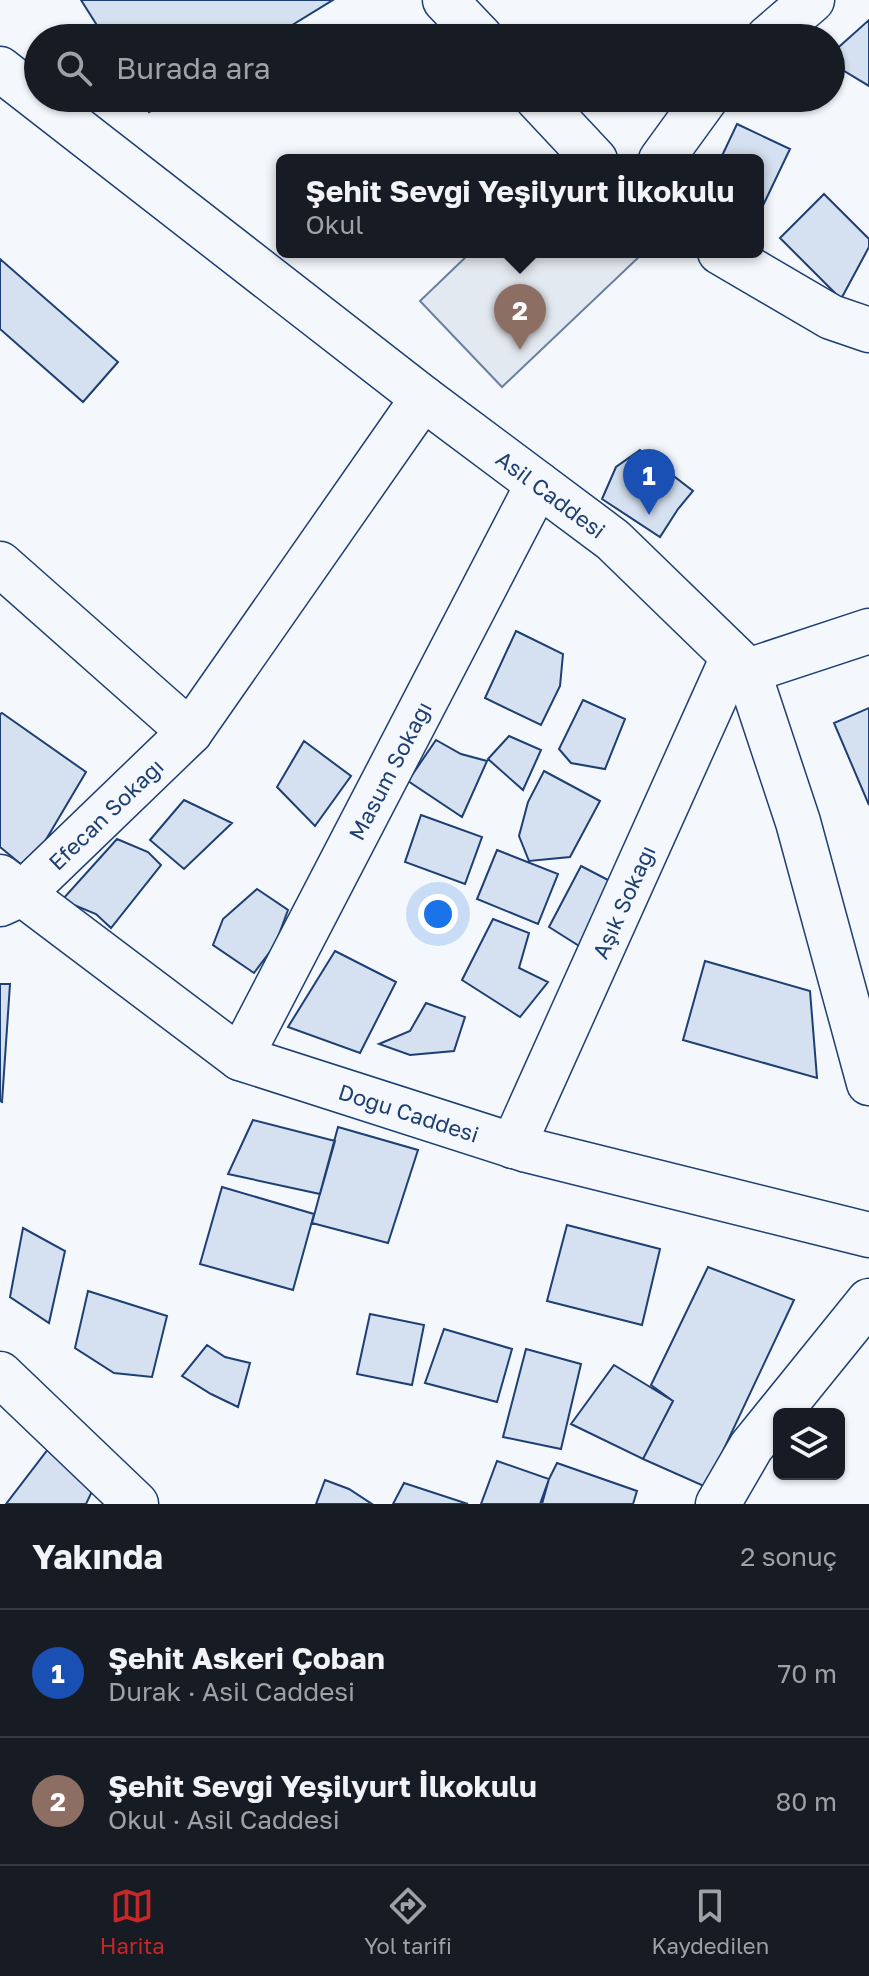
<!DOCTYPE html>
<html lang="tr">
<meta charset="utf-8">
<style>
:root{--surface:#171b24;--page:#242831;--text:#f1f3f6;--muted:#9ea1a6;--line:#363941;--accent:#c62828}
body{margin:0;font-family:"Golos Text",sans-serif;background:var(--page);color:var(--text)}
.controls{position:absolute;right:24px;bottom:24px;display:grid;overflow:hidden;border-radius:12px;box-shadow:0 2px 6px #0004}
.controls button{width:72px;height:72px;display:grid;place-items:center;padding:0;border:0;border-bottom:2px solid var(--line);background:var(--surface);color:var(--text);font:40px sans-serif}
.you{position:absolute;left:438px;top:914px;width:28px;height:28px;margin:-20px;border:6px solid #fff;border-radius:50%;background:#1a73e8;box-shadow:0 0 0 12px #1a73e833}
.badge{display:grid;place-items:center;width:52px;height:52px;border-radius:50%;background:var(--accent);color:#fff;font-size:26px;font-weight:700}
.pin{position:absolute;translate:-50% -66px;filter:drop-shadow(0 2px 4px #0008)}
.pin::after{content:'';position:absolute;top:42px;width:28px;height:24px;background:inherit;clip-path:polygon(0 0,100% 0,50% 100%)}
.popup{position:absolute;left:276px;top:154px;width:488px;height:104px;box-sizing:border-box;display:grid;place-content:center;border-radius:12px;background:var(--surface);filter:drop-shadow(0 2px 6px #0005);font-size:26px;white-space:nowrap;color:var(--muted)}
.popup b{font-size:30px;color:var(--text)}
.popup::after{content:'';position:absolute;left:50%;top:100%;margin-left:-16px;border:16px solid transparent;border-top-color:var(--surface)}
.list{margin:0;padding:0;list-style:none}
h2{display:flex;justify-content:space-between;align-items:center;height:104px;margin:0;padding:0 32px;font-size:34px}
h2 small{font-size:26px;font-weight:400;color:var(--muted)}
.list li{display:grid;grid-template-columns:52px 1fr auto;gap:24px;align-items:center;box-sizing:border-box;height:128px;padding:0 32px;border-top:2px solid var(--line)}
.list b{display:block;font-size:30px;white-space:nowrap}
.list p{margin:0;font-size:26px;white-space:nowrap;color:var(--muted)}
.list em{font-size:26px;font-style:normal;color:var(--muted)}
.icon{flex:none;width:44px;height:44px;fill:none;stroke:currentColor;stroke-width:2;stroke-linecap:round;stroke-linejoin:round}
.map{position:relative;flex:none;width:869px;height:1504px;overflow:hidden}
.search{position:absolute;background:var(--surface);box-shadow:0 2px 6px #0004;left:24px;right:24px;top:24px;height:88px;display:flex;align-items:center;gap:20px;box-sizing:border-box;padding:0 28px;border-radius:44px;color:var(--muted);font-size:30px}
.sheet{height:360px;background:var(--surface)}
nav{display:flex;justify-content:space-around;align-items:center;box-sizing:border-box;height:112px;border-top:2px solid var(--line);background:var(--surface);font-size:22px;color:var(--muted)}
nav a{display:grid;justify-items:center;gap:4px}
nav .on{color:var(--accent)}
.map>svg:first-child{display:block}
.green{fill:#e3e9f0;stroke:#687fa3;stroke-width:2}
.building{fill:#d5e0f0;stroke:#1d3f73;stroke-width:2}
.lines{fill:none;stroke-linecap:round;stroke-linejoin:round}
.minor-casing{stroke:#1d3f73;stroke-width:47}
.minor{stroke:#f4f7fb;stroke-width:44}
.labels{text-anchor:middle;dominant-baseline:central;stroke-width:6;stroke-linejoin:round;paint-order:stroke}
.street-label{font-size:22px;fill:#1d3f73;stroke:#f4f7fb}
</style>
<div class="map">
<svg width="869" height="1504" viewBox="0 0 869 1504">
<rect width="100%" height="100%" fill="#f4f7fb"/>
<path class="green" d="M471 252H640L642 254 502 387 420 301Z"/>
<path class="building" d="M81 0H333L271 38H105Z
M869 20V86L831 63V54Z
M141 98H172L149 112Z
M737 124 790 149 758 216V160H720Z
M824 194 869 239V247L841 299 780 238Z
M0 259 118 362 83 402 0 329Z
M640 450 693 491 678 509 660 537 602 499 616 467Z
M516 631 563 654 560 686 541 725 485 698Z
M583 700 625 719 605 769 571 763 559 749Z
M869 708V805L834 723Z
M2 713 86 772 28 870 0 847V714Z
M509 736 541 750 523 790 488 759Z
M436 740 461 754 487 761 462 817 408 781Z
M304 741 351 776 315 826 277 787Z
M544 771 600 801 570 857 529 861 519 836 528 802Z
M184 800 232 823 184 869 150 840Z
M421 815 482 837 465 884 405 862Z
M117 839 148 852 161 865 111 928 96 914 62 900Z
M497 850 558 874 538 924 477 899Z
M581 866 612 882 584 949 549 927Z
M257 889 288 910 275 945 254 973 213 945 223 919Z
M493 919 529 933 519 968 548 982 520 1017 462 980Z
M335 951 396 982 360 1053 288 1027Z
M705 961 810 991 817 1078 683 1040Z
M0 984H10L2 1102 0 1101Z
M426 1003 465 1017 454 1051 410 1055 379 1044 410 1031Z
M253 1120 335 1141 320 1194 228 1174Z
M338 1127 418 1150 388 1243 312 1223Z
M222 1187 314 1214 293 1290 200 1264Z
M567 1225 660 1249 642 1325 547 1301Z
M23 1228 65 1251 49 1323 10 1297Z
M708 1267 794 1300 706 1487 643 1459 673 1401 651 1385Z
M88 1291 167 1316 152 1377 114 1373 75 1348Z
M370 1314 424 1325 412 1385 357 1374Z
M444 1329 512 1349 497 1402 425 1383Z
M207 1345 225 1357 250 1363 238 1407 211 1394 182 1376Z
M526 1349 581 1364 561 1449 503 1437Z
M614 1365 673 1401 643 1459 571 1424Z
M52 1444 96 1483 86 1504H6Z
M497 1461 549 1479 540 1504H481Z
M557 1463 637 1491 633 1504H542L549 1479Z
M325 1480 349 1489 372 1504H316Z
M404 1483 468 1504H393Z"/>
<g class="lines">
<g class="minor-casing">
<g id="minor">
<path d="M445 0 481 38"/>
<path d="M768 38 812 0"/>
<path id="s1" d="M0 69 423 398 613 540 748 671 798 822 869 1083"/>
<path d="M537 98 595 160"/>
<path d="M661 160 706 98"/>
<path d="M720 252 831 317 869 330"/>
<path d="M0 564 190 732 423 398"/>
<path d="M748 671 869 631"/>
<path id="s2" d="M0 877 240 1058 527 1150 869 1235"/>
<path id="s3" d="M0 904 22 894 190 732"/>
<path id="s4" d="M240 1058 538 484"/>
<path id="s5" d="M513 1146 733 657"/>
<path d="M0 1374 136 1504"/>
<path d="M718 1504 751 1447 869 1301"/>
</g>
</g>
<use href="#minor" class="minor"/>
</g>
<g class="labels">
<g class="street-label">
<text stroke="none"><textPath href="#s1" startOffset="696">Asil Caddesi</textPath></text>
<text stroke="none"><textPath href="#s4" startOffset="324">Masum Sokağı</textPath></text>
<text stroke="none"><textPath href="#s3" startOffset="140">Efecan Sokağı</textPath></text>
<text stroke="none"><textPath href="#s5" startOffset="268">Aşık Sokağı</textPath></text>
<text stroke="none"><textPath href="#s2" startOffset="478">Doğu Caddesi</textPath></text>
</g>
</g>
</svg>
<div class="controls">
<button><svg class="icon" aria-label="layers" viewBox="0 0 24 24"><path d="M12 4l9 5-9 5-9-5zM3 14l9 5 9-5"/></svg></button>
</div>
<div class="you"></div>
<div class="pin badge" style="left:649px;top:515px;background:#1a4fb4">1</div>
<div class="pin badge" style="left:520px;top:350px;background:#8d6e63">2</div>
<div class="popup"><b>Şehit Sevgi Yeşilyurt İlkokulu</b>Okul</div>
<div class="search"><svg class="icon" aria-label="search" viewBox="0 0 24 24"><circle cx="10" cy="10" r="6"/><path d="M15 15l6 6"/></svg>Burada ara</div>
</div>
<section class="sheet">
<h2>Yakında<small>2 sonuç</small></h2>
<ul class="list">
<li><span class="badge" style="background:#1a4fb4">1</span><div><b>Şehit Askeri Çoban</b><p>Durak · Asil Caddesi</p></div><em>70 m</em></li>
<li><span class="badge" style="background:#8d6e63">2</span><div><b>Şehit Sevgi Yeşilyurt İlkokulu</b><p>Okul · Asil Caddesi</p></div><em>80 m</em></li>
</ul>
</section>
<nav>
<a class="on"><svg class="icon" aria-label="map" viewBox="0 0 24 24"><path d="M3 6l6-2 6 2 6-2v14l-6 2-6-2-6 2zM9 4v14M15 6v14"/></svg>Harita</a>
<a><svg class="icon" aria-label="directions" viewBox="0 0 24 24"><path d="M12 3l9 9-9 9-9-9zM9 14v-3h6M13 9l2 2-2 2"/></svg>Yol tarifi</a>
<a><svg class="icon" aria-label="saved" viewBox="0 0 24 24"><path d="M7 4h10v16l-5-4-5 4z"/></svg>Kaydedilen</a>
</nav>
